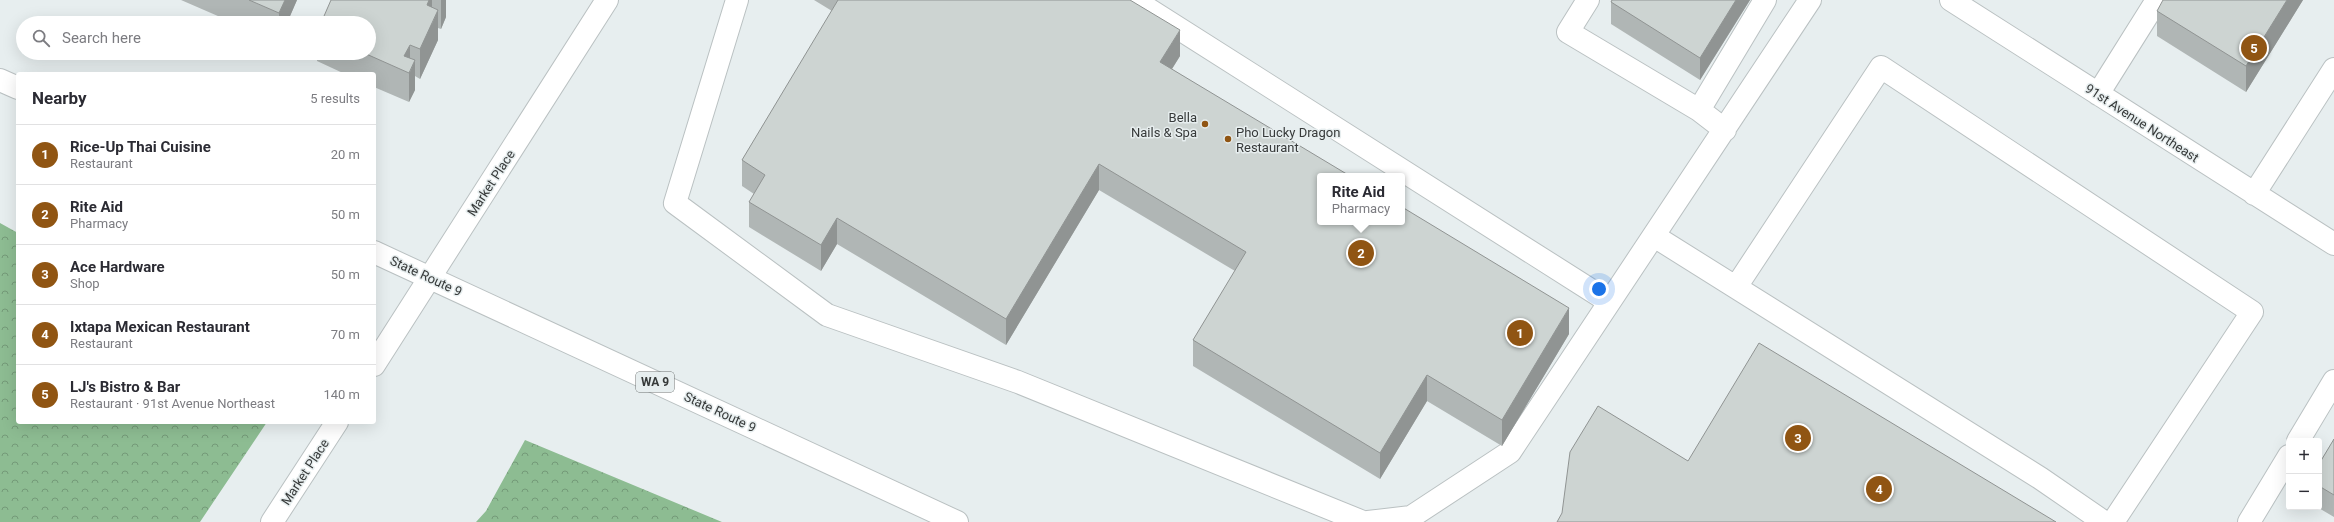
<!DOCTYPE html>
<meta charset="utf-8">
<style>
:root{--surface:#fff;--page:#f7f7f7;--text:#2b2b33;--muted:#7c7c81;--line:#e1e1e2;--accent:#905513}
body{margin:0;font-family:Roboto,sans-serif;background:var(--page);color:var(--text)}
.controls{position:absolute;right:12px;bottom:12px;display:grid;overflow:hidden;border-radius:4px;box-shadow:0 4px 16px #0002}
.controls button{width:36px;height:36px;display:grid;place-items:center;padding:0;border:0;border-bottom:1px solid var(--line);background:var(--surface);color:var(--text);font:20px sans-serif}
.you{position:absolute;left:1599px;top:289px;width:14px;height:14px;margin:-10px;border:3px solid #fff;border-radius:50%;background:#1a73e8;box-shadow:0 0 0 6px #1a73e833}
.badge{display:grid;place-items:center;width:26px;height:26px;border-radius:50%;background:var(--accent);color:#fff;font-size:13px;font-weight:700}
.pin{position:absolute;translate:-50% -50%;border:2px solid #fff;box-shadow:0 1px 4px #0006}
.popup{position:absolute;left:1317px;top:173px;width:88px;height:52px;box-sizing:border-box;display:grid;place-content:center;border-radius:4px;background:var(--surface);filter:drop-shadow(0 1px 3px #0005);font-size:13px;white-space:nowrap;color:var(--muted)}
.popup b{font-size:15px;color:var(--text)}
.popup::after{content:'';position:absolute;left:50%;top:100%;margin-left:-8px;border:8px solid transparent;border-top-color:var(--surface)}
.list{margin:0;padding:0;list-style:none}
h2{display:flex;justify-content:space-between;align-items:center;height:52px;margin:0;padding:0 16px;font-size:17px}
h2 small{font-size:13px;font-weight:400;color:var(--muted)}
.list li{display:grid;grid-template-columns:26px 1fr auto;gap:12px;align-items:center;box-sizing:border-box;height:60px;padding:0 16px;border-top:1px solid var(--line)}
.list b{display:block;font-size:15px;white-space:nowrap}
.list p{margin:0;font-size:13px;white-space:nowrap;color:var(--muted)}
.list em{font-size:13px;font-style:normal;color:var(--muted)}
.icon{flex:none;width:22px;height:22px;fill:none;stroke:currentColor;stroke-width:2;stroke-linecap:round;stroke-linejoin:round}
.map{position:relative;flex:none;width:2334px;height:522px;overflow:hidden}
.search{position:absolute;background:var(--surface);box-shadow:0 4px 16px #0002;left:16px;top:16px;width:360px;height:44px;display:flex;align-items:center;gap:10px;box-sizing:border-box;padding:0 14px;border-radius:22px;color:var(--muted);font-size:15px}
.panel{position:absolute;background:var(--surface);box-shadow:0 4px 16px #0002;left:16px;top:72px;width:360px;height:352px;border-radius:4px}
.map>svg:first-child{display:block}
.forest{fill:url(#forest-crowns)}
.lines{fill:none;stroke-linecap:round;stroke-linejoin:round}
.minor-casing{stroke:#bac1c2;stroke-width:24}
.major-casing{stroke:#bac1c2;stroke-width:24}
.minor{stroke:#fff;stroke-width:22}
.major{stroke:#fff;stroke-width:22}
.wall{fill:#b0b6b5}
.shaded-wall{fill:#909493}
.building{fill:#cdd4d2;stroke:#909493}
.poi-dot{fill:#905513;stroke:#e7eeef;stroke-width:1.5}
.labels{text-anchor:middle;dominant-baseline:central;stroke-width:3;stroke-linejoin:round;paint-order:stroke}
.shield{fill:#e7eeef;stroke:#6c7070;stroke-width:1}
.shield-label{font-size:12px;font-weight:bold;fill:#373a3a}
.poi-label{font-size:13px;fill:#373a3a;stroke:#e7eeef;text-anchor:end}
.street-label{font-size:13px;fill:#373a3a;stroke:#e7eeef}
</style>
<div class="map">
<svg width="2334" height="522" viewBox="0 0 2334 522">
<defs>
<pattern id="forest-crowns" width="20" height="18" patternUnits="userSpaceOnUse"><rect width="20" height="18" fill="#8dbc92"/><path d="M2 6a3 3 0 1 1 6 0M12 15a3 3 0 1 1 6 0" fill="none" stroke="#749a78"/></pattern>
</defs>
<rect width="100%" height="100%" fill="#e7eeef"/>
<path class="forest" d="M0 223 18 233V422H267L200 522H0Z
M525 440 722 522H476L486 511Z"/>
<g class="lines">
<g class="minor-casing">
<path id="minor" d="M737 0 675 203 827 315 1018 382 1363 522
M1134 0 1608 301
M1588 0 1568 32 1699 110 1725 130
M1951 0 2334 244
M2098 94 2157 0
M1699 110 1765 0
M2254 194 2334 69
M1654 236 2040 478 2104 522
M1736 287 1881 67 2252 312 2113 522
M374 365 607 0
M2298 441 2334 381
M272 522 337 422
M1368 522 1411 517 1510 452 1810 0
M2249 522 2289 456"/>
</g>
<g class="major-casing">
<path id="major" d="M0 80 18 88
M374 252 957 522"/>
</g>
<use href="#minor" class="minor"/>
<use href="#major" class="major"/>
</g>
<path class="wall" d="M181 0H297L287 23H234Z
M331 0H446V17L441 29 438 28V40L420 79 415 76V90L409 102 374 87V74H345L317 61V53H369Z
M814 0H1130L1180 56 1172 69 1569 334 1502 446 1427 401 1380 479 1193 366V340L1235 271 1099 190 1006 345 837 244 821 271 749 227V202L754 194 742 186V160L832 11Z
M1612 0H1750L1700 80 1611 24V2Z
M2303 0 2246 92 2157 36V11Z
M2334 439V517L2317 507H2319V464Z"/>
<path class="shaded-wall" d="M285 0H297L287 23H279V13Z
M429 0H432V24L438 10V40L420 79V49L427 5Z
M441 0H446V17L441 29Z
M1736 0H1750L1700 80V58Z
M2287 0H2303L2246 92V66Z
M1180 30V56L1160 88V62Z
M410 45V72L415 60V90L409 102V73L404 56Z
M1099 164V190L1006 345V319Z
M837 218V244L821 271V245Z
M1569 308V334L1502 446V420Z
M1427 375V401L1380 479V453Z"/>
<path class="building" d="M249 0H285L279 13Z
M331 0H429L427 5 438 10 420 49 410 45 404 56 415 60 409 73 364 53H369V23H321Z
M838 0H1130L1180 30 1160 62 1350 176H1320V222H1402V207L1569 308 1502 420 1427 375 1380 453 1193 340 1246 252 1099 164 1006 319 837 218 821 245 749 202 765 175 742 160Z
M1612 0H1736L1700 58 1611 2Z
M2163 0H2287L2246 66 2157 11Z
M1759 343 2056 522H1557L1562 513 1570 452 1598 406 1688 461Z
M2334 439V495L2319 486V464Z"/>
<g class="poi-dot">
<circle cx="1205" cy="124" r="4"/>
<circle cx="1228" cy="139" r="4"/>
</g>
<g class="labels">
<rect class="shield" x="636" y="372" width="38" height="20" rx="3"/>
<g class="shield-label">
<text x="655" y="382">WA 9</text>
</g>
<g class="poi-label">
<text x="1197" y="117">Bella<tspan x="1197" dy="15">Nails &amp; Spa</tspan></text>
<text x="1236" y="132" text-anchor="start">Pho Lucky Dragon<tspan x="1236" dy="15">Restaurant</tspan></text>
</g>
<g class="street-label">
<text transform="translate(2142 123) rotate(33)">91st Avenue Northeast</text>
<text transform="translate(491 183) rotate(-57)">Market Place</text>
<text transform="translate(426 276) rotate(25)">State Route 9</text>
<text transform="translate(720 412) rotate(25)">State Route 9</text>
<text transform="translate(305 472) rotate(-57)">Market Place</text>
</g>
</g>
</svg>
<div class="controls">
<button>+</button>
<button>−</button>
</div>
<div class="you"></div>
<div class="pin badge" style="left:1520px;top:333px">1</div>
<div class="pin badge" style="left:1361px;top:253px">2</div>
<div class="popup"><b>Rite Aid</b>Pharmacy</div>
<div class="pin badge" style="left:1798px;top:438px">3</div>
<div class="pin badge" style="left:1879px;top:489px">4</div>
<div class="pin badge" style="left:2254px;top:48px">5</div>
<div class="search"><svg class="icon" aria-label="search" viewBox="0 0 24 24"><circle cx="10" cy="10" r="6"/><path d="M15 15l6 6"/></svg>Search here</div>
<section class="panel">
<h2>Nearby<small>5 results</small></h2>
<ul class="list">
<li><span class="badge">1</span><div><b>Rice-Up Thai Cuisine</b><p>Restaurant</p></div><em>20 m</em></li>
<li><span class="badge">2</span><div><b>Rite Aid</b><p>Pharmacy</p></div><em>50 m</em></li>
<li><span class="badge">3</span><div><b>Ace Hardware</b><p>Shop</p></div><em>50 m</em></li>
<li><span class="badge">4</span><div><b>Ixtapa Mexican Restaurant</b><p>Restaurant</p></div><em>70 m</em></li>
<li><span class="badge">5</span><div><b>LJ's Bistro &amp; Bar</b><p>Restaurant · 91st Avenue Northeast</p></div><em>140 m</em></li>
</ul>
</section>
</div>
